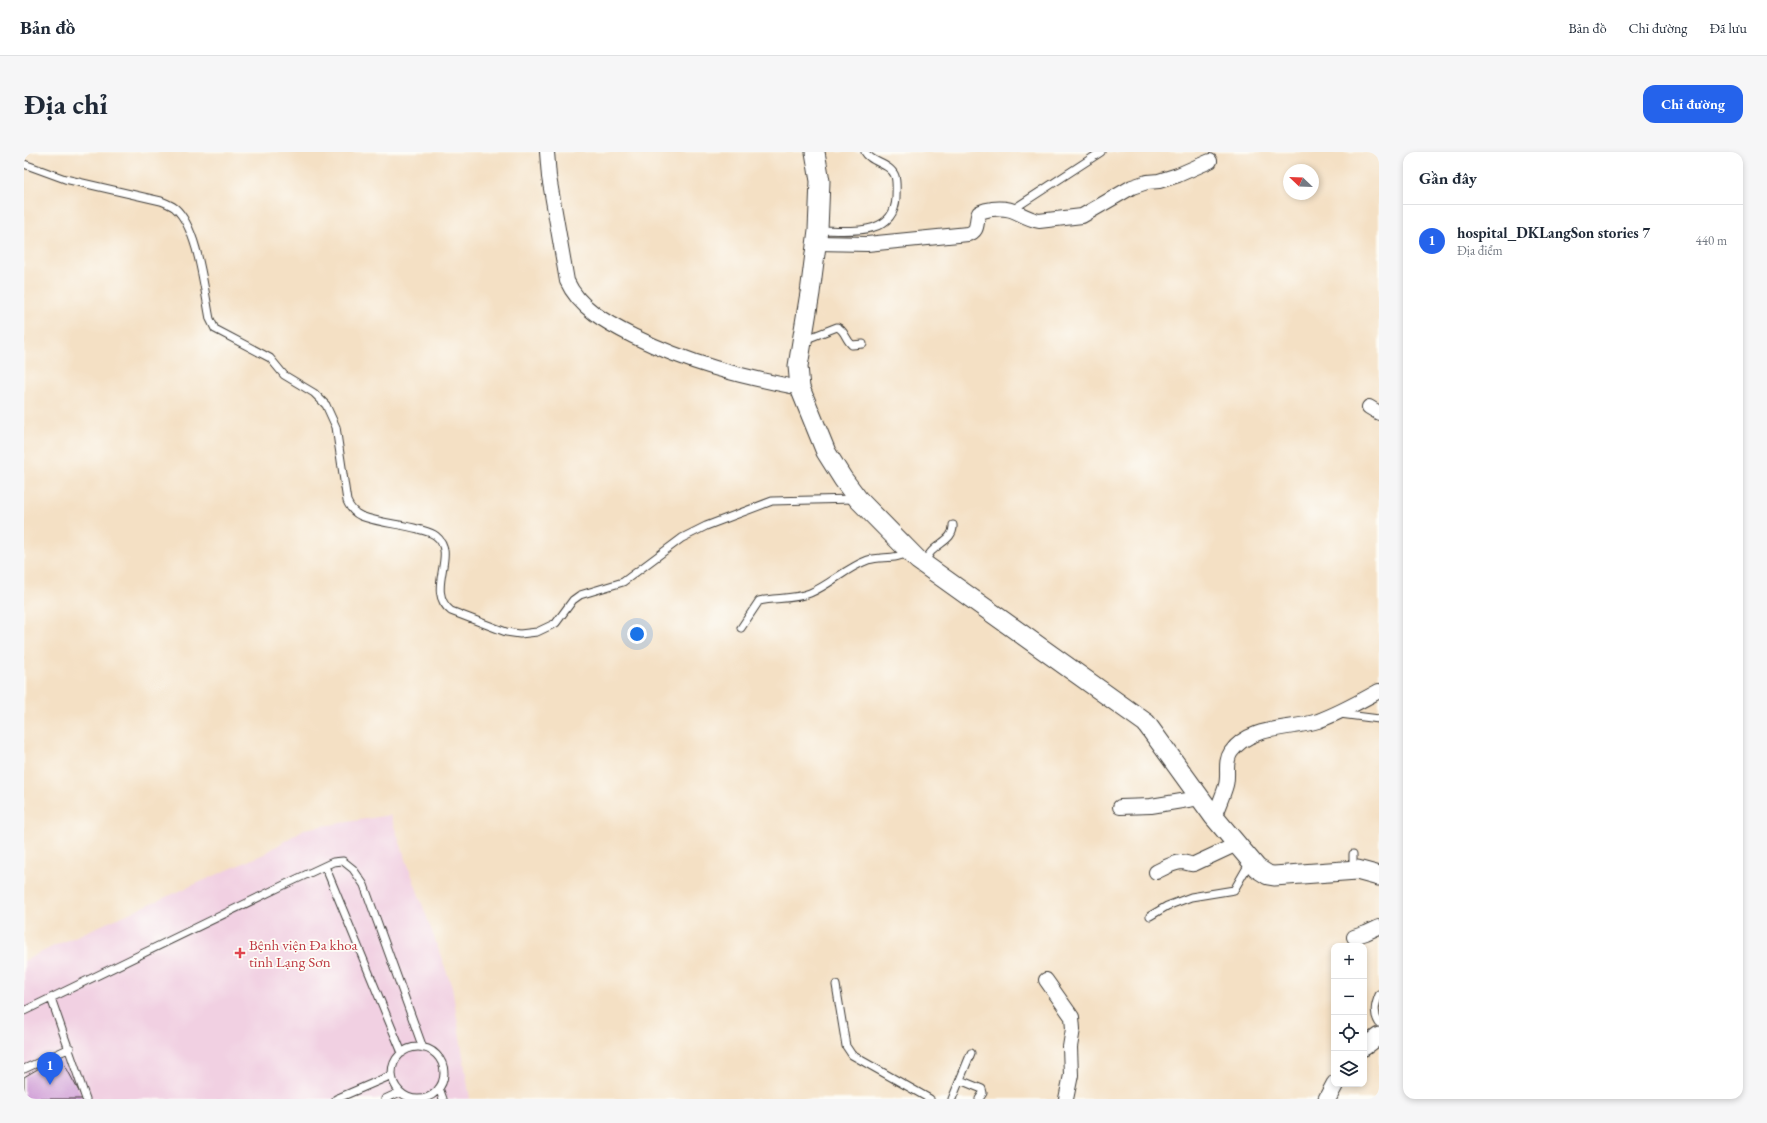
<!DOCTYPE html>
<html lang="vi">
<meta charset="utf-8">
<style>
:root{--surface:#fff;--page:#f6f6f7;--text:#1f2937;--muted:#747a83;--line:#e0e1e3;--accent:#2563eb}
body{margin:0;font-family:"EB Garamond",serif;background:var(--page);color:var(--text)}
.controls{position:absolute;right:12px;bottom:12px;display:grid;overflow:hidden;border-radius:8px;box-shadow:0 2px 6px #0003}
.controls button{width:36px;height:36px;display:grid;place-items:center;padding:0;border:0;border-bottom:1px solid var(--line);background:var(--surface);color:var(--text);font:20px sans-serif}
.compass{position:absolute;left:1259px;top:12px;width:36px;height:36px;border-radius:50%;background:var(--surface);box-shadow:0 2px 6px #0003;rotate:293deg}
.you{position:absolute;left:613px;top:482px;width:14px;height:14px;margin:-10px;border:3px solid #fff;border-radius:50%;background:#1a73e8;box-shadow:0 0 0 6px #1a73e833}
.badge{display:grid;place-items:center;width:26px;height:26px;border-radius:50%;background:var(--accent);color:#fff;font-size:13px;font-weight:700}
.pin{position:absolute;translate:-50% -33px;filter:drop-shadow(0 1px 2px #0008)}
.pin::after{content:'';position:absolute;top:21px;width:14px;height:12px;background:inherit;clip-path:polygon(0 0,100% 0,50% 100%)}
.list{margin:0;padding:0;list-style:none}
h2{display:flex;justify-content:space-between;align-items:center;height:52px;margin:0;padding:0 16px;font-size:17px}
h2 small{font-size:13px;font-weight:400;color:var(--muted)}
.list li{display:grid;grid-template-columns:26px 1fr auto;gap:12px;align-items:center;box-sizing:border-box;height:72px;padding:0 16px;border-top:1px solid var(--line)}
.list b{display:block;font-size:15px;white-space:nowrap}
.list p{margin:0;font-size:13px;white-space:nowrap;color:var(--muted)}
.list em{font-size:13px;font-style:normal;color:var(--muted)}
.icon{flex:none;width:22px;height:22px;fill:none;stroke:currentColor;stroke-width:2;stroke-linecap:round;stroke-linejoin:round}
.map{position:relative;flex:none;width:1355px;height:947px;overflow:hidden;border-radius:12px}
header{display:flex;align-items:center;gap:24px;box-sizing:border-box;height:56px;padding:0 20px;background:var(--surface);border-bottom:1px solid var(--line)}
header strong{font-size:19px}
nav{display:flex;gap:22px;margin-inline-start:auto;font-size:14px}
.intro{display:flex;align-items:center;justify-content:space-between;box-sizing:border-box;height:96px;padding:0 24px}
h1{margin:0;font-size:28px}
.button{padding:10px 18px;border-radius:12px;background:var(--accent);color:#fff;font-size:14px;font-weight:700}
main{display:flex;gap:24px;padding:0 24px}
aside{flex:1;background:var(--surface);border-radius:12px;box-shadow:0 2px 6px #0003}
.map>svg:first-child{display:block}
.built{fill:#f1d0e2}
.building{fill:#d09fd7}
.lines{fill:none;stroke-linecap:round;stroke-linejoin:round}
.service-casing{stroke:#3c3935;stroke-width:9}
.minor-casing{stroke:#3c3935;stroke-width:16}
.tertiary-casing{stroke:#3c3935;stroke-width:19}
.secondary-casing{stroke:#3c3935;stroke-width:21}
.service{stroke:#fff;stroke-width:7}
.minor{stroke:#fff;stroke-width:14}
.tertiary{stroke:#fff;stroke-width:17}
.secondary{stroke:#fff;stroke-width:19}
.health-dot{fill:#e0444e;stroke:#fdfcf7;stroke-width:1.5}
.labels{text-anchor:middle;dominant-baseline:central;stroke-width:3.5;stroke-linejoin:round;paint-order:stroke}
.health-label{font-size:15px;fill:#be3a42;stroke:#fdfcf7;text-anchor:start}
</style>
<header>
<strong>Bản đồ</strong>
<nav><a>Bản đồ</a><a>Chỉ đường</a><a>Đã lưu</a></nav>
</header>
<div class="intro"><h1>Địa chỉ</h1><a class="button">Chỉ đường</a></div>
<main>
<div class="map">
<svg width="1355" height="947" viewBox="0 0 1355 947">
<rect width="100%" height="100%" fill="#fdfcf7"/>
<filter id="ink" filterUnits="userSpaceOnUse"><feTurbulence type="fractalNoise" baseFrequency=".025" numOctaves="2"/><feDisplacementMap in="SourceGraphic" scale="8" xChannelSelector="R" yChannelSelector="G"/><feConvolveMatrix kernelMatrix="1 2 1 2 8 2 1 2 1" color-interpolation-filters="sRGB"/></filter>
<filter id="wash" filterUnits="userSpaceOnUse"><feTurbulence type="fractalNoise" baseFrequency=".012" numOctaves="4" result="noise"/><feDisplacementMap in="SourceGraphic" scale="16" xChannelSelector="R" yChannelSelector="G"/><feGaussianBlur stdDeviation="0.9" result="paint"/><feColorMatrix in="noise" values="0 0 0 0 0 0 0 0 0 0 0 0 0 0 0 0 0 1.4 0 .05"/><feComposite in="paint" operator="in"/></filter>
<g filter="url(#wash)">
<rect width="100%" height="100%" fill="#f4e0c4"/>
<path class="built" d="M366 663 428 835 446 947H0V809L30 794 240 702 280 677Z"/>
<g id="blocks">
<path class="building" d="M36 904 59 947H0V925Z"/>
</g>
</g>
<g filter="url(#ink)">
<use href="#blocks" fill-opacity="0" stroke="#3c3935" stroke-width="1"/>
<g class="lines">
<g class="service-casing">
<path id="service" d="M0 12 41 27 137 49C142 51 147 53 151 56 174 76 180 137 186 167L191 177 246 206 260 223 290 241 302 253 312 275 323 349C326 356 330 361 337 364 355 371 376 372 394 377 400 379 407 380 412 384 435 402 400 438 427 459L482 480 496 482 513 480 532 471 549 448 556 443 599 430 658 386 682 374 748 349 830 347
M988 58 1077 0
M794 78C822 78 870 86 872 46 872 40 873 30 871 24 866 11 847 11 841 0
M780 188 813 175C821 178 821 187 828 193L839 192
M900 412C903 407 905 401 909 398 917 390 930 386 929 373
M717 476 735 449C752 445 769 448 786 441 807 432 822 416 844 408 858 404 872 408 885 400
M1316 562 1355 567
M301 714 378 901
M1329 718V702
M1126 764 1143 754 1167 745 1210 738 1226 710
M812 833 822 894 828 903 906 947
M1355 843C1351 853 1349 861 1355 871
M27 846 62 947
M0 859 260 733 309 710 319 709 329 717 340 733 399 896
M368 921a26 26 0 1 1 52 0a26 26 0 1 1-52 0Z
M0 917 46 896
M936 928 958 937 959 941 955 947
M415 936 419 947
M312 947 368 923
M361 947 376 940
M928 947 947 901"/>
</g>
<g class="minor-casing">
<path id="minor" d="M523 0 525 25 543 129C555 156 583 171 609 184 666 212 715 224 776 236
M793 91 843 92 944 82C956 79 951 69 955 61 959 58 963 58 968 57 992 54 995 65 1015 69L1058 64 1108 35 1123 30 1135 29 1154 23 1186 9
M1345 255 1355 261
M1096 655 1127 654 1176 646
M1190 665C1194 654 1199 644 1202 633 1205 622 1200 610 1207 600 1226 573 1266 578 1294 569 1316 561 1335 550 1355 539
M1132 720C1140 716 1148 711 1157 710 1163 710 1165 713 1170 712L1213 692
M1330 785 1342 781 1355 775
M1022 828 1048 865 1049 877 1046 895 1047 923 1042 947"/>
</g>
<g class="tertiary-casing">
<path id="tertiary" d="M1340 895 1355 884
M1303 947 1311 932"/>
</g>
<g class="secondary-casing">
<path id="secondary" d="M791 0 796 29 794 78 786 141 774 214 776 236 802 300 819 327 834 347 894 408 1122 571 1190 665 1233 716 1244 723 1250 724 1333 718 1355 724"/>
</g>
<use href="#service" class="service"/>
<use href="#minor" class="minor"/>
<use href="#tertiary" class="tertiary"/>
<use href="#secondary" class="secondary"/>
</g>
</g>
<path class="health-dot" d="M214 795h4v4h4v4h-4v4h-4v-4h-4v-4h4z"/>
<g class="labels">
<g class="health-label">
<text x="225" y="792">Bệnh viện Đa khoa<tspan x="225" dy="17">tỉnh Lạng Sơn</tspan></text>
</g>
</g>
</svg>
<div class="controls">
<button>+</button>
<button>−</button>
<button><svg class="icon" aria-label="locate" viewBox="0 0 24 24"><circle cx="12" cy="12" r="6"/><path d="M12 2v4M12 18v4M2 12h4M18 12h4"/></svg></button>
<button><svg class="icon" aria-label="layers" viewBox="0 0 24 24"><path d="M12 4l9 5-9 5-9-5zM3 14l9 5 9-5"/></svg></button>
</div>
<svg class="compass" viewBox="-18 -18 36 36"><path d="M0-13l5 13h-10z" fill="#e53935"/><path d="M0 13l5-13h-10z" fill="#747a83"/></svg>
<div class="you"></div>
<div class="pin badge" style="left:26px;top:933px">1</div>
</div>
<aside>
<h2>Gần đây<small></small></h2>
<ul class="list">
<li><span class="badge">1</span><div><b>hospital_DKLangSon stories 7</b><p>Địa điểm</p></div><em>440 m</em></li>
</ul>
</aside>
</main>
